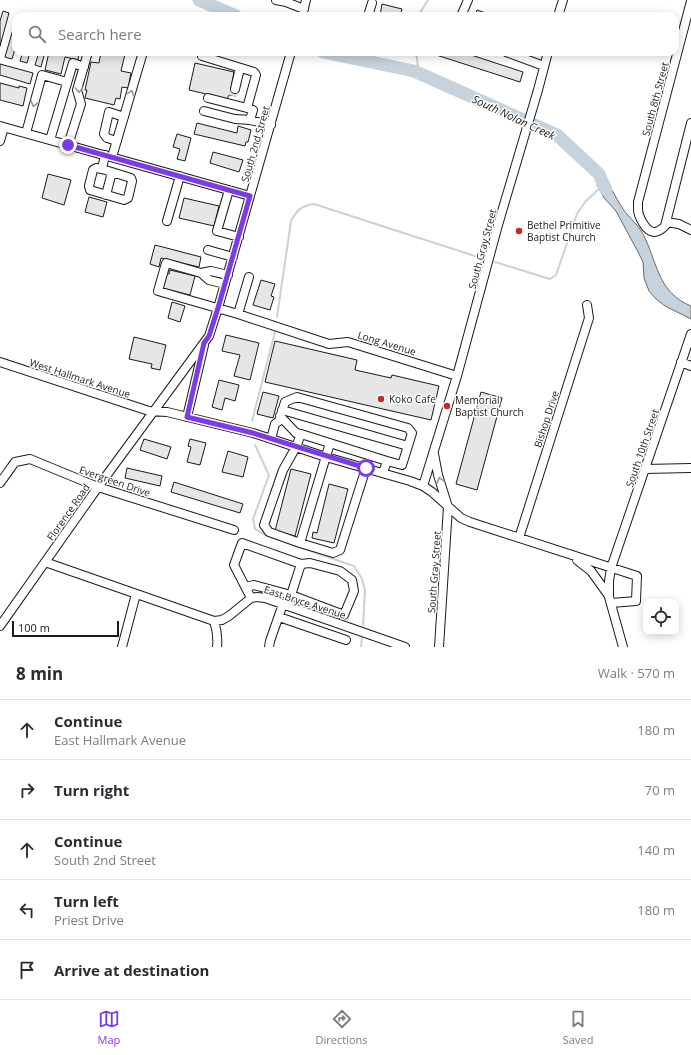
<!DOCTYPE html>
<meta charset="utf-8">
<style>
:root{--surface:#fff;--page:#f7f7f7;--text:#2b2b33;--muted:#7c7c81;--line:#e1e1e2;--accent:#7c3aed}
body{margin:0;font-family:"Open Sans",sans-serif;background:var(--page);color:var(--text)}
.controls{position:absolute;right:12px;bottom:12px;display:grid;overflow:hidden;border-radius:8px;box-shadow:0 2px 10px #0003}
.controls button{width:36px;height:36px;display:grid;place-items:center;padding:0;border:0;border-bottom:1px solid var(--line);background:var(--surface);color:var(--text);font:20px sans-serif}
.scale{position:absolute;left:12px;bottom:10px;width:107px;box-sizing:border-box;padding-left:4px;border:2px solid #1a1a1a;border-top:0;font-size:11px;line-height:14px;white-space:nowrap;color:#1a1a1a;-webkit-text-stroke:3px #fff;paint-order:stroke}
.stop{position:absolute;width:12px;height:12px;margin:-9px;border:3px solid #7c3aed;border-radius:50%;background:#fff}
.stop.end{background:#7c3aed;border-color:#fff;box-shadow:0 1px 4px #0008}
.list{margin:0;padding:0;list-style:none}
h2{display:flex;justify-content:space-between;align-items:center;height:52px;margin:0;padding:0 16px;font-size:17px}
h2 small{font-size:13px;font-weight:400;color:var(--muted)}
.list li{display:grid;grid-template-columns:26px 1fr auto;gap:12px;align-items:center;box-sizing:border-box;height:60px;padding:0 16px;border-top:1px solid var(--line)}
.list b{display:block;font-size:15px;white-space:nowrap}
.list p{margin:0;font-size:13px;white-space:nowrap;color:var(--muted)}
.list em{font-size:13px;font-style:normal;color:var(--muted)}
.icon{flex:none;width:22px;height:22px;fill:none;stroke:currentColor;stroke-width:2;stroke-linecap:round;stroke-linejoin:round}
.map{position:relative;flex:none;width:691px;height:647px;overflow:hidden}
.search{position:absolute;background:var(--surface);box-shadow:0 2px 10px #0003;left:12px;right:12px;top:12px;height:44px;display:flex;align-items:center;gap:10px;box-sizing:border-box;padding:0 14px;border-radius:12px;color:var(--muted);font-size:15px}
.sheet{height:352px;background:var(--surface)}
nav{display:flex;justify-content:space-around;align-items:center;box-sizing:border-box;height:56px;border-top:1px solid var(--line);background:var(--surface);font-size:11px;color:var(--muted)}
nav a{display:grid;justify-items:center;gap:2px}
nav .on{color:var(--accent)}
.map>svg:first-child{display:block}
.water{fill:#c6d2dc;stroke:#6a6a6a}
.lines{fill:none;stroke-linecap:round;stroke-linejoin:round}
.stream{stroke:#c6d2dc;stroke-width:2}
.river{stroke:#c6d2dc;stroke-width:13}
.building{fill:#e6e6e6;stroke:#1a1a1a}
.minor-tunnel{stroke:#ddd;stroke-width:8;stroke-dasharray:8 4;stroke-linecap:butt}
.minor-casing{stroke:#1a1a1a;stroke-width:10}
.minor{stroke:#fff;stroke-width:8}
.oneway{stroke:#989898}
.route{stroke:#7c3aed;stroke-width:5}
.poi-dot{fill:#c62828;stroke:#fff;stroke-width:1.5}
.labels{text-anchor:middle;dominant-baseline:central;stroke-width:3;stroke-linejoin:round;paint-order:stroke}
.street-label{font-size:10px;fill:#1a1a1a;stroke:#fff}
.poi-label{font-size:10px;fill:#1a1a1a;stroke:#fff;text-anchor:start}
.water-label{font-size:11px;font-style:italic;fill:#1a1a1a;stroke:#fff}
</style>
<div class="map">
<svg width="691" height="647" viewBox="0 0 691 647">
<rect width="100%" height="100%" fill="#fff"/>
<path class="water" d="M599 174C610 183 615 197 623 209 630 219 640 226 645 238 658 266 659 293 691 306V319L665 306 656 299 649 291 644 278 643 262 638 252 616 211 604 198 597 185Z"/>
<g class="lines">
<path class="stream" d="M418 16 428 0
M416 52 419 74
M495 262 550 279 556 275 577 214 585 202 601 187
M277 317 291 221C297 210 301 206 314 204L481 258
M252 421 275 332
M255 445 269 475 253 519 255 529 263 534 339 561 354 566 362 579 365 590 363 625
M361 647 362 637"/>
<path class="river" d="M199 0 236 16
M323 52 414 71 557 135 599 174 606 190"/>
</g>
<path class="building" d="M382 4 402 9 400 16H380Z
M477 10 492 15V16H475Z
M3 11 9 13 0 46V21Z
M16 19V46L12 59 5 57Z
M23 52H30L27 63 20 61Z
M39 52H45L41 67 35 65Z
M49 52H79L78 60 65 57 61 74 45 70Z
M101 52H119L125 54 121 71 131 73 128 88 122 87 120 99 116 98 114 105 85 98 87 90H85L91 62 99 63Z
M427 52H462L523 72 520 82Z
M195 63 234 72 231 88 238 90 236 96 229 95 227 99 189 90Z
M0 64 33 73 30 84 0 75Z
M0 83 19 88V86L27 88 23 106 0 100Z
M197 123 237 133 238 126 251 130 248 142H246L245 146 194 134Z
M177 134 191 138 185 161 177 159 180 149 173 147Z
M213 152 243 160 239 172 210 163Z
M48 174 71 180 64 205 42 198Z
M89 197 107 202 103 217 85 212Z
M184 198 219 206 214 226 179 218Z
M155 245 201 257 199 267 161 258 159 267 150 264Z
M170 270 195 276 190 295 162 288 166 273 169 274Z
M261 280 275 284 271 296 274 297 270 310 253 305Z
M172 302 185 306 180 322 168 318Z
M226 335 259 343 250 380 234 376 240 355 222 351Z
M134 337 166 345 160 370 151 368 152 364 129 359Z
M275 341 357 360 355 370 391 378 392 375 439 386 431 420 265 382Z
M219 380 239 385 235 401 225 398 222 410 212 407Z
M263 392 279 396 273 418 257 414Z
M481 392 502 398 477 490 456 484Z
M144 439 171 447 167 459 140 450Z
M190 439 206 443 200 465 187 462 191 447 188 446Z
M228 451 248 457 243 477 222 472Z
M127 468 162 476 160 486 125 478Z
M291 469 311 474 295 536 275 531Z
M174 482 243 504 240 513 171 492Z
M329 484 348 489 334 543 312 538 313 532 317 533Z"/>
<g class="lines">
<path class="minor-tunnel" d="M233 96 235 89"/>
<g class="minor-casing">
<path id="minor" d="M276 0 286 2 304 9
M691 1 638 202C638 205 638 207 638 209 638 216 646 232 654 232 658 232 662 229 665 226L691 123
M302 16 306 0
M368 16 372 3
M461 16 468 0
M558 16 563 0
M506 52 544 66
M202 56 254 72 256 75 247 108 253 110 250 120 271 125
M235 89 240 68
M208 98 247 108
M204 111 235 119 250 120
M0 126 250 196
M26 133 42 75 67 82
M50 140 73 63 84 67
M0 141 4 127
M117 141 107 138 104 134 109 112 124 117
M68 145 81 104 77 90 88 52
M112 157 143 52
M102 169 131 178 132 181 128 198 124 200 90 190 89 186 93 170 96 168 102 169 105 155
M229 190 217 231 239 237
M106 195 112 172
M167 221 180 176
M666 222 679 224 691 230
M208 250 233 257
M201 273 211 271 228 275
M225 284 209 280 201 273 166 263 158 291 238 314 329 344 348 342 457 376
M238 314 249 277
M0 362 149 411 167 412 253 433 326 457 410 481 423 486 432 492 461 518 470 522 637 576 636 601 611 603
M681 362 691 366
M282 410 408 446
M280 416 296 433 301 434
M187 417 204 345
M271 439 275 424 279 421 285 402 297 397 408 428 412 433 402 465 387 461 383 473
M330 443 300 543 269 532 264 525 283 470 296 447 301 434 387 461
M434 454 438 475 448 507 439 647
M645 469 691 468
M0 483 15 462 30 459 98 487 234 530
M423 486 457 376 498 225 538 90 548 52
M519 538 589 318 587 305
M300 543 333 553 340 550 366 468
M577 560 591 571 609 596
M45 562 214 621 222 620 229 616 251 598 257 597 265 598 405 647
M246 587 254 585 291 595 289 599
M251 598 234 565 242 543 301 564 310 563 340 571 352 580 354 591 344 615 291 595 301 564
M279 617 346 640
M214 621C217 630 218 638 217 647
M0 626 98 487 209 336 218 308 291 52
M122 647 136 594
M269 647 270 641 283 604
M623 647 609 597V581L611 568 691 334"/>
</g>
<use href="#minor" class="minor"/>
</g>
<defs><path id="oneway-chevron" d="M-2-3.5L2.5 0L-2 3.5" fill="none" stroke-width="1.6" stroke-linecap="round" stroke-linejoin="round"/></defs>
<g class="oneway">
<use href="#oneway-chevron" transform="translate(79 90) rotate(91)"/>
<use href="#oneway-chevron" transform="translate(131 93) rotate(-74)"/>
<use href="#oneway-chevron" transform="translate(34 104) rotate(105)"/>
<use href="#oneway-chevron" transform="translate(440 480) rotate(-105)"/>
</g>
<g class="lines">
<path class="route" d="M68 145 250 196 218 308 209 336 204 343 187 417 253 433 366 468"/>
</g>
<g class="poi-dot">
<circle cx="519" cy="231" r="4"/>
<circle cx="381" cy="399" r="4"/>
<circle cx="447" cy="406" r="4"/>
</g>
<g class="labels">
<g class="street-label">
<text transform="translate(655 99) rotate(-75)">South 8th Street</text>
<text transform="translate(255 144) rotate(-74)">South 2nd Street</text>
<text transform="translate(482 249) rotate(-75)">South Gray Street</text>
<text transform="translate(387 343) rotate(17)">Long Avenue</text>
<text transform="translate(80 378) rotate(18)">West Hallmark Avenue</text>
<text transform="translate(546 419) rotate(-72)">Bishop Drive</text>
<text transform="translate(642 448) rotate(-71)">South 10th Street</text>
<text transform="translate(115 481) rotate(19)">Evergreen Drive</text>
<text transform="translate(68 512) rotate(-55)">Florence Road</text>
<text transform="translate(434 572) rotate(-86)">South Gray Street</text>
<text transform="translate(305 602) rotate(18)">East Bryce Avenue</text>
</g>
<g class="poi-label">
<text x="527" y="225">Bethel Primitive<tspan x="527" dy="12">Baptist Church</tspan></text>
<text x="389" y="399">Koko Cafe</text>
<text x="455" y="400">Memorial<tspan x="455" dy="12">Baptist Church</tspan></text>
</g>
<g class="water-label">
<text transform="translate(514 117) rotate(25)">South Nolan Creek</text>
</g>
</g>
</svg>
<div class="controls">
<button><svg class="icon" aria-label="locate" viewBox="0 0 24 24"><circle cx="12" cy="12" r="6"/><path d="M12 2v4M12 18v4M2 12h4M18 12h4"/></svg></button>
</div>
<div class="scale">100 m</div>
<div class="stop" style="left:366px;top:468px"></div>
<div class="stop end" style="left:68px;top:145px"></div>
<div class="search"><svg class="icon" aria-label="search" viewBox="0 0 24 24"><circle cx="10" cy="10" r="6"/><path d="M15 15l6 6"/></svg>Search here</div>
</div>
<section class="sheet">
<h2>8 min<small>Walk · 570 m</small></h2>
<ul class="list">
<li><svg class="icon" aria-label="ahead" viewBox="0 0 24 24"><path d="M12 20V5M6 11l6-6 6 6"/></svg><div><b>Continue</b><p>East Hallmark Avenue</p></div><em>180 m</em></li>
<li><svg class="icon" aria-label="right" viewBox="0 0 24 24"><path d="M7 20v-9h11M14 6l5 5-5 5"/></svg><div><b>Turn right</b></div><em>70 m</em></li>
<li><svg class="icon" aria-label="ahead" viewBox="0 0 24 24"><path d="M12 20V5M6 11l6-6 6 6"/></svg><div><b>Continue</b><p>South 2nd Street</p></div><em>140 m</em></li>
<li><svg class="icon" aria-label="left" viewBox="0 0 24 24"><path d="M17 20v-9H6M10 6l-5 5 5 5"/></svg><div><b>Turn left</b><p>Priest Drive</p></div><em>180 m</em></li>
<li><svg class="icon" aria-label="arrive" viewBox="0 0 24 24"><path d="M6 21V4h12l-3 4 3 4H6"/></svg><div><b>Arrive at destination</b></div></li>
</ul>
</section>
<nav>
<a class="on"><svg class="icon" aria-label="map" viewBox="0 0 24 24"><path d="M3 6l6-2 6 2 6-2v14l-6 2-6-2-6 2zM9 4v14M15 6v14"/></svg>Map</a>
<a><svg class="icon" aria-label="directions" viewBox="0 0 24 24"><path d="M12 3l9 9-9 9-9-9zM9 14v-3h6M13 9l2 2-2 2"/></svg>Directions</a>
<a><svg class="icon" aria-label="saved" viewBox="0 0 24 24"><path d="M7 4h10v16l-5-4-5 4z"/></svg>Saved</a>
</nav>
